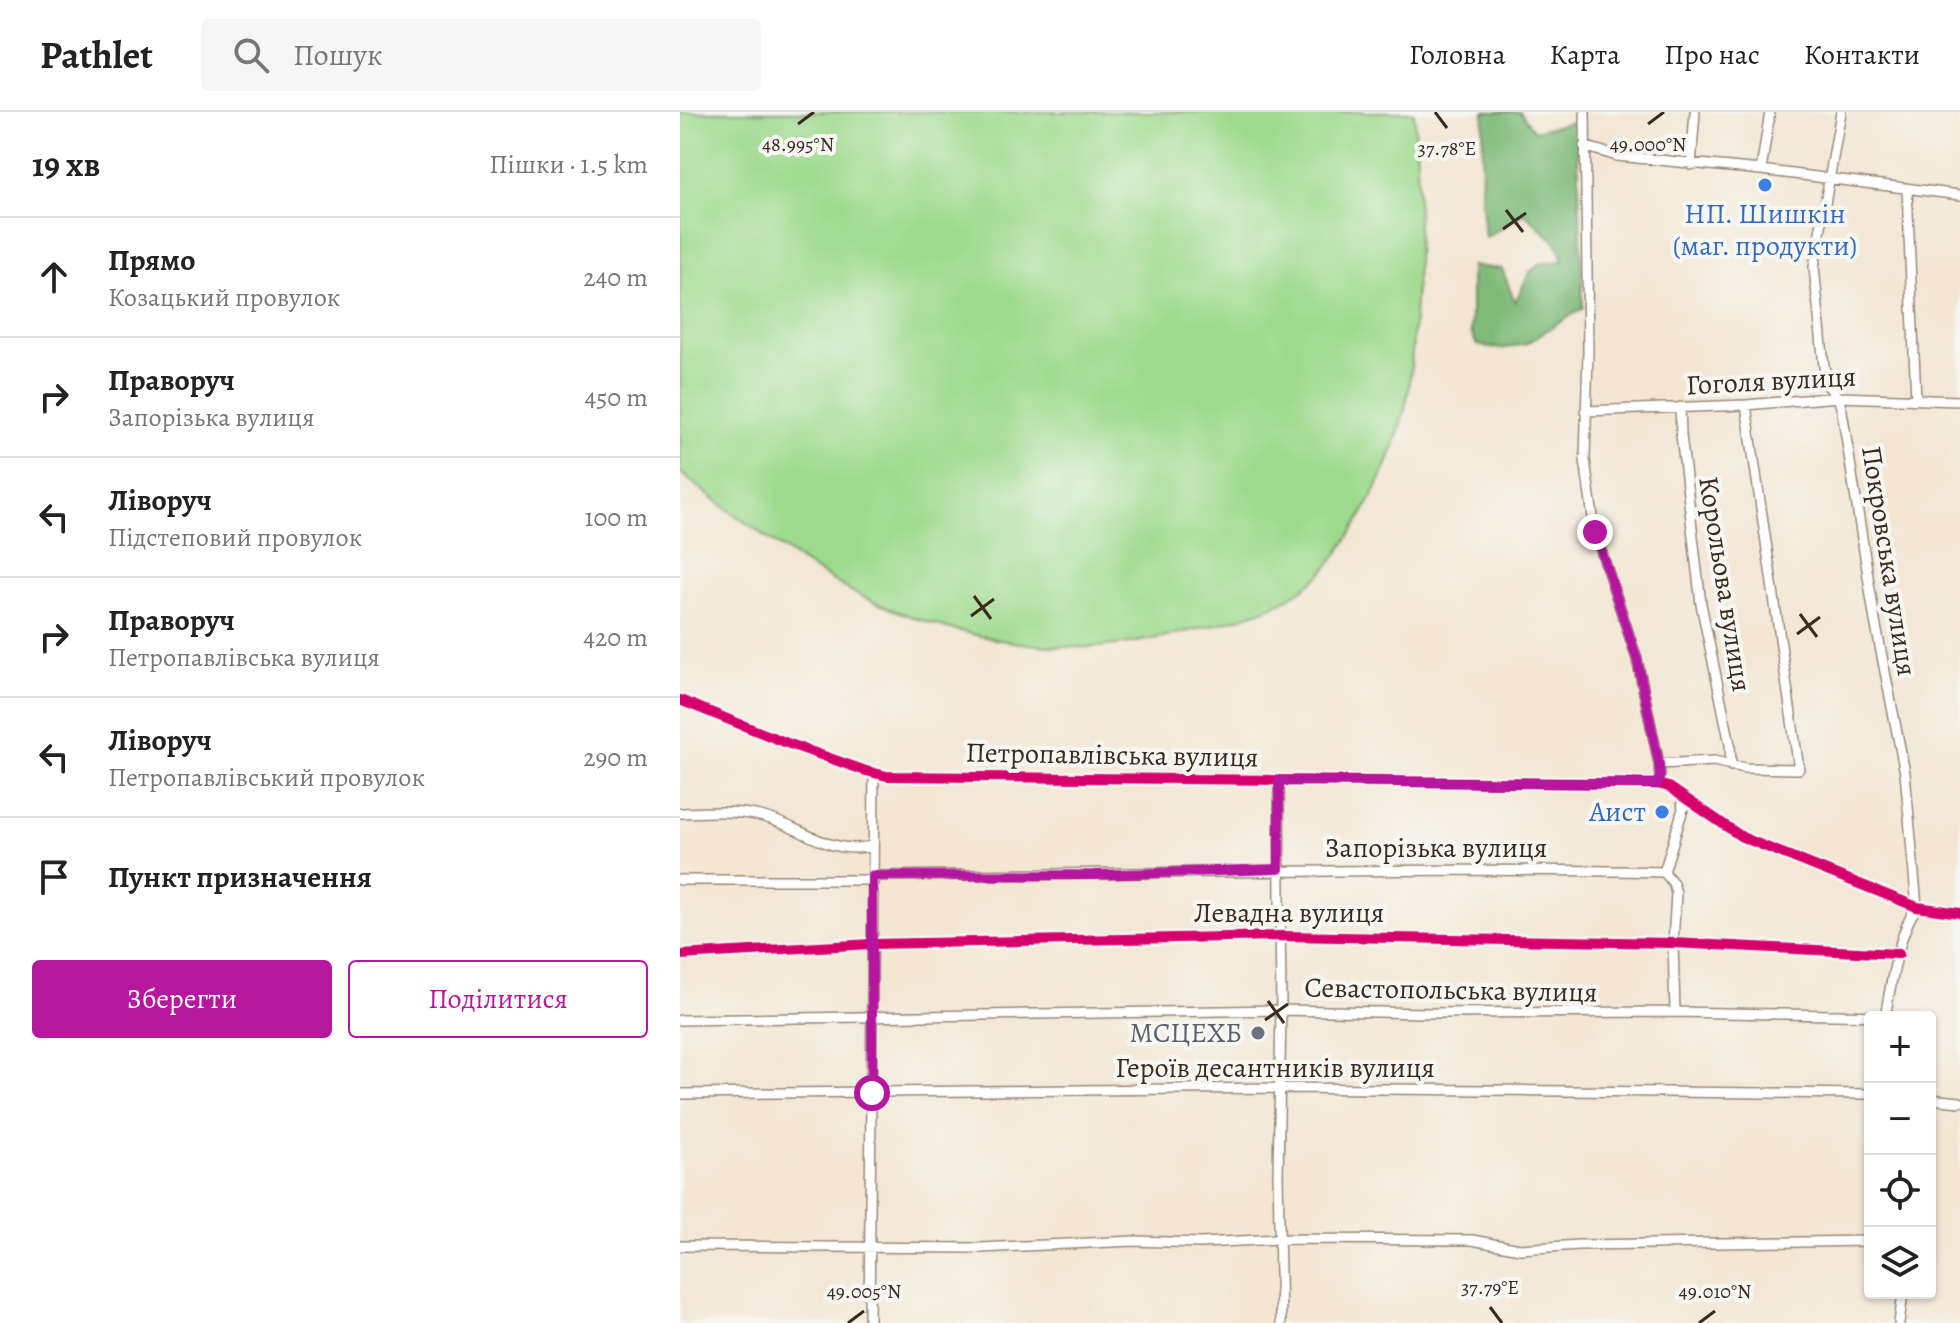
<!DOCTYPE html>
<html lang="uk">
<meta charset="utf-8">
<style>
:root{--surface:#fff;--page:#f6f6f6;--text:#222;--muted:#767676;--line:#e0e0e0;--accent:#b5179e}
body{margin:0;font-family:Alegreya,serif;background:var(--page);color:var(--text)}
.controls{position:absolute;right:24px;bottom:24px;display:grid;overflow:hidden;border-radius:8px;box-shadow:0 2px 6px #0004}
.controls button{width:72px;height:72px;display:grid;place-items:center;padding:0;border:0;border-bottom:2px solid var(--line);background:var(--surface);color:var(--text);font:40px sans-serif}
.stop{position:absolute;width:24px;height:24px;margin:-18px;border:6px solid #b5179e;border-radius:50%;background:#fff}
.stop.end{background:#b5179e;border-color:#fff;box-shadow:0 2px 8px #0008}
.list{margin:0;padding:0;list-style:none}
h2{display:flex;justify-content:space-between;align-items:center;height:104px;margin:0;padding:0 32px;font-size:34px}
h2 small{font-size:26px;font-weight:400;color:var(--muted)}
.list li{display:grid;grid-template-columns:52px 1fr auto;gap:24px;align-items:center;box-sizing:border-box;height:120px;padding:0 32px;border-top:2px solid var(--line)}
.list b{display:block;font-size:30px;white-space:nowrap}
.list p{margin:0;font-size:26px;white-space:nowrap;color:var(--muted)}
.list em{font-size:26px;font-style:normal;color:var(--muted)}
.actions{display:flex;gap:16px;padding:24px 32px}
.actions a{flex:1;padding:18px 0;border:2px solid var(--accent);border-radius:8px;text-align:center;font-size:28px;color:var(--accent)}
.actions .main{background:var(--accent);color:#fff}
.icon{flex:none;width:44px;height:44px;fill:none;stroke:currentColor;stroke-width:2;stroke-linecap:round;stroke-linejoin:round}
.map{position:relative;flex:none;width:1280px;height:1211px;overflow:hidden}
header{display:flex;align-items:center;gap:48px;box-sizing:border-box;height:112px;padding:0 40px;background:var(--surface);border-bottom:2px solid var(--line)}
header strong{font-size:38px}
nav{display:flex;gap:44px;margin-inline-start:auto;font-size:28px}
.search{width:560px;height:72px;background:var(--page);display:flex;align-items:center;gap:20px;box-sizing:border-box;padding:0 28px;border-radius:8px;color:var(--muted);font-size:30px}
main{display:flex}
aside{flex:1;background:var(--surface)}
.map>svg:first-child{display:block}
.green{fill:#9eda8d;stroke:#6c8256;stroke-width:2}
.forest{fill:#7eba78;stroke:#5c724b;stroke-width:2}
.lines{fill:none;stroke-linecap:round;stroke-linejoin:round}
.minor-casing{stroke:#978878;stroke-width:12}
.minor{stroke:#fff;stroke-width:9}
.cycleway-casing{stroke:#f6f6f2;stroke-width:15}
.cycleway{stroke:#d6006c;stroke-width:10}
.route{stroke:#b5179e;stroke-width:10}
.ticks{fill:none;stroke:#3b2a1e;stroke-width:3}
.shop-dot{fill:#3f7fe0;stroke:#f6f6f2;stroke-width:3}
.worship-dot{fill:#6b7280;stroke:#f6f6f2;stroke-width:3}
.labels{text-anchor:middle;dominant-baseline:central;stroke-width:8;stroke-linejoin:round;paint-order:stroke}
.shop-label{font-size:28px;fill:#366cbe;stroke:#f6f6f2}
.street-label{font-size:28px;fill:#3b2a1e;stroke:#f6f6f2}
.worship-label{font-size:28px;fill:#5b616d;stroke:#f6f6f2;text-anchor:end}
.ticks-label{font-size:20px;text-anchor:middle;fill:#3b2a1e;stroke:#f6f6f2;stroke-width:8;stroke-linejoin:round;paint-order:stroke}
</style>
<header>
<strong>Pathlet</strong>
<div class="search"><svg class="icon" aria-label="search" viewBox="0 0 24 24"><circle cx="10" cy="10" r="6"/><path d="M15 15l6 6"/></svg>Пошук</div>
<nav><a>Головна</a><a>Карта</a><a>Про нас</a><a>Контакти</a></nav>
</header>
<main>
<aside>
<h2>19 хв<small>Пішки · 1.5 km</small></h2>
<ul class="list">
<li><svg class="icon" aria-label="ahead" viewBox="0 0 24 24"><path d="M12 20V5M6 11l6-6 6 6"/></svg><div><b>Прямо</b><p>Козацький провулок</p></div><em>240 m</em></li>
<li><svg class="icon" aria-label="right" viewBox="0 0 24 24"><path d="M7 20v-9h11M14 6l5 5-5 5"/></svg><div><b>Праворуч</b><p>Запорізька вулиця</p></div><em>450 m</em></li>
<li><svg class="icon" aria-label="left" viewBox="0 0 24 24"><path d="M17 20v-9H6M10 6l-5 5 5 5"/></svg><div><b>Ліворуч</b><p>Підстеповий провулок</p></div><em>100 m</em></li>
<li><svg class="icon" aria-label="right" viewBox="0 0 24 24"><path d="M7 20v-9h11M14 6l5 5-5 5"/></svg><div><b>Праворуч</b><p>Петропавлівська вулиця</p></div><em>420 m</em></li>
<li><svg class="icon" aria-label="left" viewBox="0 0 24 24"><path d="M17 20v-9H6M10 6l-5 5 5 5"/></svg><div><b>Ліворуч</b><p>Петропавлівський провулок</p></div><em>290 m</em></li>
<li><svg class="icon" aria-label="arrive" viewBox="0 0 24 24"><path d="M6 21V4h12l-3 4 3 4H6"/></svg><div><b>Пункт призначення</b></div></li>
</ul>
<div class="actions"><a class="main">Зберегти</a><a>Поділитися</a></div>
</aside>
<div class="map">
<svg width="1280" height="1211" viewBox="0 0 1280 1211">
<rect width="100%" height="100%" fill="#f6f6f2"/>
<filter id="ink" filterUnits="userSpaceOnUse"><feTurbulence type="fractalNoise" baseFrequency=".0125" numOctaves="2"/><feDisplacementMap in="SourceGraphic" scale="16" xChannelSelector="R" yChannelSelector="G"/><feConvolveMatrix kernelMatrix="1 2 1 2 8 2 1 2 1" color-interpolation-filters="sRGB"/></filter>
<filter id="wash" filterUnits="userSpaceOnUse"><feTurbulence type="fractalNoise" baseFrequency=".006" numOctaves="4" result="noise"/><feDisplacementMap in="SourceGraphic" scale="32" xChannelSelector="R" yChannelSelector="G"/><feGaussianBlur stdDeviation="1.8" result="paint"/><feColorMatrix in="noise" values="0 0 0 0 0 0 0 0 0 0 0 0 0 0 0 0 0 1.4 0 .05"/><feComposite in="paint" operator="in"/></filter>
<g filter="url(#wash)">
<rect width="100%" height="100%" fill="#f3e6d3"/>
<path class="green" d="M0 0H734C740 72 739 134 734 205 732 235 732 267 725 296 713 350 683 409 649 453 620 490 565 506 521 516 486 525 450 533 414 535 340 538 252 517 185 486 145 467 108 440 72 415 47 397 23 380 0 360Z"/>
<path class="forest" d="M804 0H840L854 19 897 9 903 196 845 232 821 237 797 233 791 220V154L822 157 835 190 850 160 859 152 883 149 878 133 845 101 805 126 801 80Z"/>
</g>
<g filter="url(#ink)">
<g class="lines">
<g class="minor-casing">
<path id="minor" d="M905 0 908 239 905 348 915 420 957 547 979 652 980 664 977 672
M1161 0 1134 155 1144 254 1148 274 1158 285 1162 299 1195 509 1225 661 1237 795C1218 820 1211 874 1205 905
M904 34 937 44 1081 58 1280 83
M1011 53 1015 0
M1081 58 1090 0
M1227 77 1236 287
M1000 295 1001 323 1021 492 1050 632 1051 654
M905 299 1066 293 1158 285 1280 289
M0 588 107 631 186 659 207 664 977 672 989 675 1062 725 1079 732 1237 795 1280 801
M979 652 1034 649 1065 656 1119 657 1066 293
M599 669 601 898 598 1063 601 1211
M0 701C26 700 55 698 80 704 120 713 147 744 192 734
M984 760 993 771 996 781 993 831 995 900
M984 760 1003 697 1001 682
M192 764C456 762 720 755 984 760
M0 768H192
M0 843 192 832 602 824 993 831 1219 842
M0 908 601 898 745 901 995 900 1205 904
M0 982 600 976 1190 982
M1250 987 1280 990
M0 1134 300 1136 454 1129 521 1131 598 1127 792 1128 840 1137 899 1133 1190 1129
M189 1211 194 662
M1219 1211 1223 1181"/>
</g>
<use href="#minor" class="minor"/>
<g class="cycleway-casing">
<path id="cycleway" d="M0 588 107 631 186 659 207 664 977 672 989 675 1062 725 1079 732 1237 795 1280 801
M0 843 192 832 602 824 993 831 1219 842"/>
</g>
<use href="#cycleway" class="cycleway"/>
</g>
</g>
<g class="lines" filter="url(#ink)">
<path class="route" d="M192 981V764L414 763 599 757V669L977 672 980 664 979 652 957 547 915 420"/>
</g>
<path class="ticks" d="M755 0 767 16M118 12 134 0M968 12 984 0M826 98 843 120M823 117 846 101M294 484 311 507M1120 502 1137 525M291 504 314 487M1117 522 1140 505M588 889 604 911M585 908 608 892M810 1195 822 1211M168 1211 184 1199M1019 1211 1035 1199"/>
<g class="shop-dot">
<circle cx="1085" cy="73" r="8"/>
<circle cx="982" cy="700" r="8"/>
</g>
<circle class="worship-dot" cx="578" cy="921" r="8"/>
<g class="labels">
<g class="shop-label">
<text x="1085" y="102">НП. Шишкін<tspan x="1085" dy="32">(маг. продукти)</tspan></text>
<text x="966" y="700" text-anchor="end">Аист</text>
</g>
<g class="street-label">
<text transform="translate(1091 269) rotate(-3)">Гоголя вулиця</text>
<text transform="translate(1209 449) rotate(81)">Покровська вулиця</text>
<text transform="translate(1045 472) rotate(81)">Корольова вулиця</text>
<text transform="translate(432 643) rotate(1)">Петропавлівська вулиця</text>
<text x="756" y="736">Запорізька вулиця</text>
<text x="609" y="801">Левадна вулиця</text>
<text transform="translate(771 878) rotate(1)">Севастопольська вулиця</text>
<text x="595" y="956">Героїв десантників вулиця</text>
</g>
<g class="worship-label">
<text x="562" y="921">МСЦЕХБ</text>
</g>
</g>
<g class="ticks-label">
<text x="968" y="39">49.000°N</text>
<text x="118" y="39">48.995°N</text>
<text x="767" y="43">37.78°E</text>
<text x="810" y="1182">37.79°E</text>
<text x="184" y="1186">49.005°N</text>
<text x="1035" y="1186">49.010°N</text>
</g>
</svg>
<div class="controls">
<button>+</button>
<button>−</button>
<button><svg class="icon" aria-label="locate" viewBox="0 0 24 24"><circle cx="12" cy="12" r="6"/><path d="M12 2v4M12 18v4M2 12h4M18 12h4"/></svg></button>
<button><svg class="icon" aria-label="layers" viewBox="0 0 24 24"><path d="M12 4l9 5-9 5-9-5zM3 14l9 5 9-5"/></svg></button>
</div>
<div class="stop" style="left:192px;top:981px"></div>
<div class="stop end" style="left:915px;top:420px"></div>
</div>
</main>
